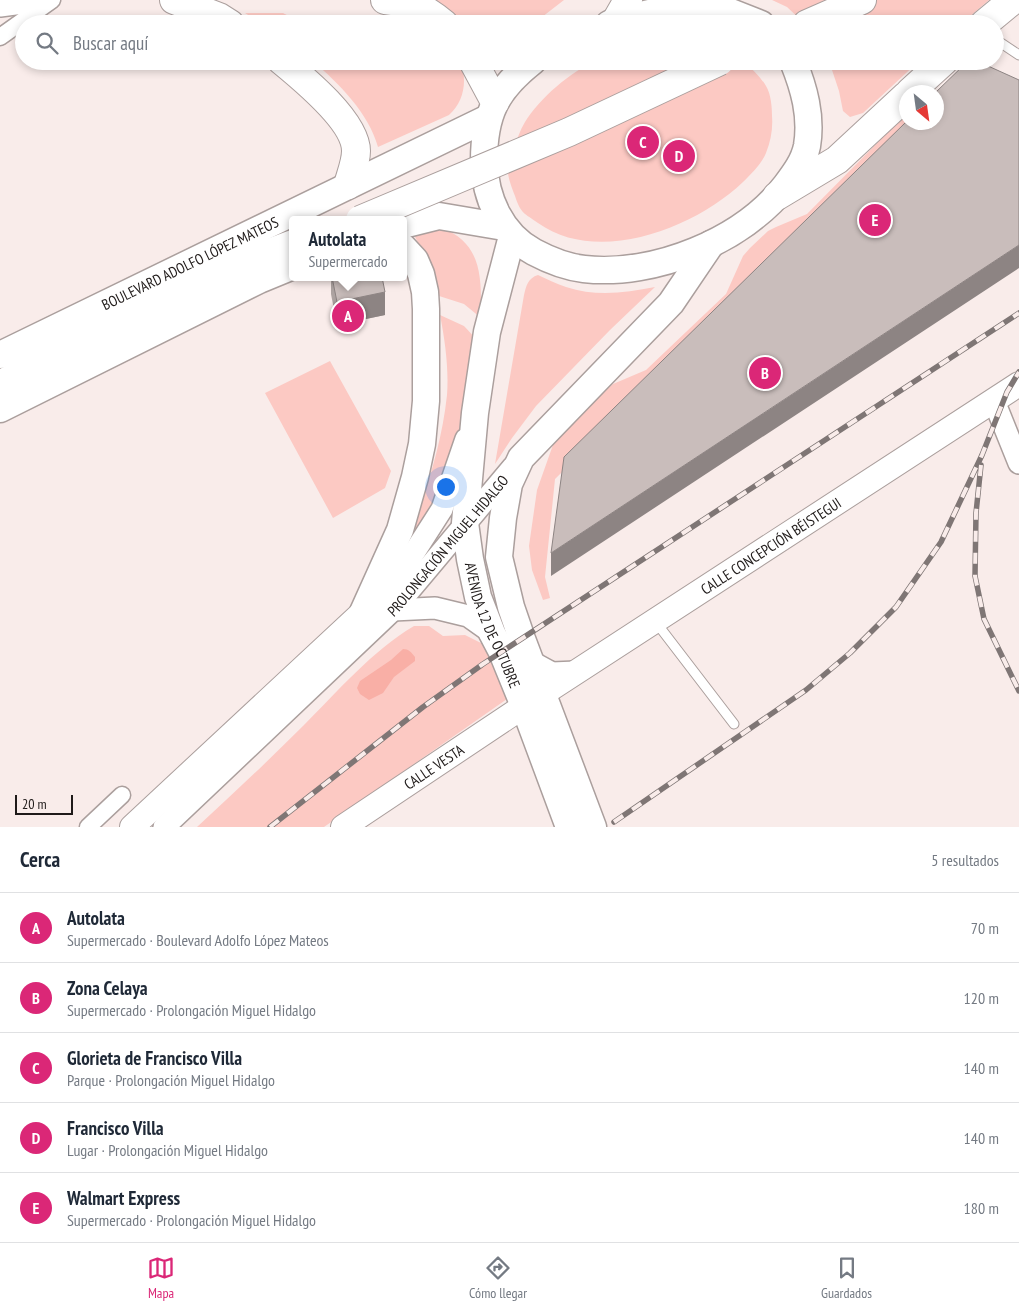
<!DOCTYPE html>
<html lang="es">
<meta charset="utf-8">
<style>
:root{--surface:#fff;--page:#f2f2f3;--text:#1f2937;--muted:#747a83;--line:#e0e1e3;--accent:#db2777}
body{margin:0;font-family:"PT Sans Narrow",sans-serif;background:var(--page);color:var(--text)}
.compass{position:absolute;left:899px;top:85px;width:45px;height:45px;border-radius:50%;background:var(--surface);box-shadow:0 2px 8px #0003;rotate:151deg}
.scale{position:absolute;left:15px;bottom:12px;width:58px;box-sizing:border-box;padding-left:5px;border:2px solid #1f1a19;border-top:0;font-size:14px;line-height:18px;white-space:nowrap;color:#1f1a19;-webkit-text-stroke:4px #f9ecea;paint-order:stroke}
.you{position:absolute;left:445px;top:486px;width:18px;height:18px;margin:-12px;border:4px solid #fff;border-radius:50%;background:#1a73e8;box-shadow:0 0 0 8px #1a73e833}
.badge{display:grid;place-items:center;width:32px;height:32px;border-radius:50%;background:var(--accent);color:#fff;font-size:16px;font-weight:700}
.pin{position:absolute;translate:-50% -50%;border:2px solid #fff;box-shadow:0 1px 5px #0006}
.popup{position:absolute;left:289px;top:216px;width:118px;height:65px;box-sizing:border-box;display:grid;place-content:center;border-radius:5px;background:var(--surface);filter:drop-shadow(0 1px 4px #0005);font-size:16px;white-space:nowrap;color:var(--muted)}
.popup b{font-size:19px;color:var(--text)}
.popup::after{content:'';position:absolute;left:50%;top:100%;margin-left:-10px;border:10px solid transparent;border-top-color:var(--surface)}
.list{margin:0;padding:0;list-style:none}
h2{display:flex;justify-content:space-between;align-items:center;height:65px;margin:0;padding:0 20px;font-size:21px}
h2 small{font-size:16px;font-weight:400;color:var(--muted)}
.list li{display:grid;grid-template-columns:32px 1fr auto;gap:15px;align-items:center;box-sizing:border-box;height:70px;padding:0 20px;border-top:1px solid var(--line)}
.list b{display:block;font-size:19px;white-space:nowrap}
.list p{margin:0;font-size:16px;white-space:nowrap;color:var(--muted)}
.list em{font-size:16px;font-style:normal;color:var(--muted)}
.icon{flex:none;width:28px;height:28px;fill:none;stroke:currentColor;stroke-width:2;stroke-linecap:round;stroke-linejoin:round}
.map{position:relative;flex:none;width:1019px;height:827px;overflow:hidden}
.search{position:absolute;background:var(--surface);box-shadow:0 2px 8px #0003;left:15px;right:15px;top:15px;height:55px;display:flex;align-items:center;gap:12px;box-sizing:border-box;padding:0 18px;border-radius:28px;color:var(--muted);font-size:19px}
.sheet{height:415px;background:var(--surface)}
nav{display:flex;justify-content:space-around;align-items:center;box-sizing:border-box;height:70px;border-top:1px solid var(--line);background:var(--surface);font-size:14px;color:var(--muted)}
nav a{display:grid;justify-items:center;gap:2px}
nav .on{color:var(--accent)}
.map>svg:first-child{display:block}
.green{fill:#fcc9c3}
.water{fill:#f9afa6}
.lines{fill:none;stroke-linecap:round;stroke-linejoin:round}
.service-casing{stroke:#ab9f9d;stroke-width:11}
.minor-casing{stroke:#ab9f9d;stroke-width:19}
.tertiary-casing{stroke:#ab9f9d;stroke-width:24}
.secondary-casing{stroke:#ab9f9d;stroke-width:26}
.primary-casing{stroke:#ab9f9d;stroke-width:29}
.trunk-casing{stroke:#ab9f9d;stroke-width:30}
.service{stroke:#fff;stroke-width:9}
.minor{stroke:#fff;stroke-width:16}
.tertiary{stroke:#fff;stroke-width:21}
.secondary{stroke:#fff;stroke-width:24}
.primary{stroke:#fff;stroke-width:26}
.trunk{stroke:#fff;stroke-width:28}
.rail-casing{stroke:#7f7675;stroke-width:5.5}
.rail{stroke:#f9ecea;stroke-width:4;stroke-dasharray:11;stroke-linecap:butt}
.trunk-bridge-casing{stroke:#ab9f9d;stroke-width:30;stroke-linecap:butt}
.trunk-bridge{stroke:#fff;stroke-width:28}
.wall{fill:#ada3a1}
.shaded-wall{fill:#8d8483}
.building{fill:#c9bdbb;stroke:#8d8483}
.labels{text-anchor:middle;dominant-baseline:central;stroke-width:4;stroke-linejoin:round;paint-order:stroke}
.street-label{font-size:15px;fill:#1f1a19;stroke:#f9ecea}
</style>
<div class="map">
<svg width="1019" height="827" viewBox="0 0 1019 827">
<rect width="100%" height="100%" fill="#f9ecea"/>
<path class="green" d="M429 0H564L533 24H463Z
M772 0H989L961 24H805L787 7Z
M245 13H283L302 23 367 22 386 14 400 15 421 24H262Z
M313 61H460C468 80 464 102 449 115L378 147C368 112 340 85 313 61Z
M596 61H743C752 69 760 76 766 86 771 94 772 107 772 116 773 128 771 141 766 153 762 163 751 174 743 182 695 228 598 266 538 223 524 213 521 214 515 196 508 177 504 169 513 149 517 140 520 130 525 122 539 99 571 71 596 61Z
M829 61H919L863 113 850 117 843 111 839 91Z
M906 106V122L759 278 555 479 545 577 550 598 543 600 532 570 529 546 537 490 554 442 589 403 613 384 646 370 726 294 743 256 750 248 768 231 776 227 807 214 893 127Z
M442 228C484 244 481 281 481 318L464 304 436 295 424 254 414 235Z
M538 275C547 279 557 284 566 287 596 297 625 293 655 287L610 330 536 406 512 438 495 464 524 295C526 286 528 278 538 275Z
M440 315 464 326 480 343 472 388 459 436 433 502 421 527 413 536 411 533C427 488 442 443 447 395 449 369 445 340 440 315Z
M330 361 391 471 385 488 333 518 265 393Z
M414 626H429L443 636 465 635 483 644 507 699 324 827H197C233 794 269 760 304 725 338 691 372 651 414 626Z"/>
<path class="water" d="M403 649C409 649 411 652 415 657V661L394 677 383 693 369 700 360 694 357 688 360 681 391 660Z"/>
<g class="lines">
<g class="service-casing">
<path id="service" d="M995 39 1019 55
M655 621 734 724"/>
</g>
<g class="minor-casing">
<path id="minor" d="M0 37 52 0
M88 827 122 795"/>
</g>
<g class="tertiary-casing">
<g id="tertiary">
<path d="M0 6 45 0"/>
<path d="M994 401 1019 463"/>
<path d="M371 603 401 573 442 509 466 439"/>
<path d="M393 610 435 608 468 616 492 633"/>
<path d="M530 661 552 673 576 672"/>
<path id="s1" d="M164 827 393 610 513 467"/>
</g>
</g>
<g class="secondary-casing">
<g id="secondary">
<path d="M132 827 363 612"/>
<path id="s2" d="M343 827 524 706 1019 384"/>
</g>
</g>
<g class="primary-casing">
<g id="primary">
<path d="M609 24 616 21 666 9H723L761 24"/>
<path d="M533 61C496 90 484 114 484 161 485 198 501 234 534 252 549 260 567 267 584 269 654 277 743 241 786 185 795 173 804 161 807 146 812 116 804 88 793 61"/>
<path d="M403 225 439 216 504 227"/>
<path id="s3" d="M512 236 487 332 475 413 465 523 470 559 478 597 492 633 502 652 524 706 569 827"/>
<path id="s4" d="M0 355 488 118"/>
<path d="M0 409 259 280 293 266"/>
<path d="M363 612 400 530 415 477 422 444 426 401V309L425 292 421 274 415 260 403 247"/>
<path d="M593 827 522 639 511 607 499 557 503 518 509 484 521 458 671 303 711 244"/>
</g>
</g>
<g class="trunk-casing">
<path id="trunk" d="M174 0 219 17 230 24
M385 0C412 3 423 6 444 24
M718 0 723 9
M616 21 628 0
M807 24 862 0
M984 24 1013 0
M282 61C304 79 356 122 356 151 356 162 351 174 348 185
M473 61 495 102
M910 92 944 61
M777 196 837 160 906 96
M0 385 67 348 211 275 293 244"/>
</g>
<use href="#service" class="service"/>
<use href="#minor" class="minor"/>
<use href="#tertiary" class="tertiary"/>
<use href="#secondary" class="secondary"/>
<use href="#primary" class="primary"/>
<use href="#trunk" class="trunk"/>
<g class="rail-casing">
<path id="rail" d="M981 465 976 513 975 576 984 619 1019 691
M614 822 806 690 850 653 896 607 941 542 982 455 1007 392 1019 372
M270 827 423 707 483 664 1019 313"/>
</g>
<use href="#rail" class="rail"/>
<g class="trunk-bridge-casing">
<path id="trunk-bridge" d="M360 220 569 132 720 61"/>
</g>
<use href="#trunk-bridge" class="trunk-bridge"/>
</g>
<path class="wall" d="M331 277H382L385 315 337 325 331 294Z"/>
<path class="shaded-wall" d="M1019 245V268L551 576V553Z
M385 292V315L337 325V302Z"/>
<path class="building" d="M968 61H977L1019 80V245L551 553 564 457 906 122H936V92Z
M332 277H382L385 292 337 302Z"/>
<g class="labels">
<g class="street-label">
<text stroke="none"><textPath href="#s4" startOffset="211">BOULEVARD ADOLFO LÓPEZ MATEOS</textPath></text>
<text stroke="none"><textPath href="#s1" startOffset="400">PROLONGACIÓN MIGUEL HIDALGO</textPath></text>
<text stroke="none"><textPath href="#s2" startOffset="512">CALLE CONCEPCIÓN BÉISTEGUI</textPath></text>
<text stroke="none"><textPath href="#s3" startOffset="398">AVENIDA 12 DE OCTUBRE</textPath></text>
<text stroke="none"><textPath href="#s2" startOffset="109">CALLE VESTA</textPath></text>
</g>
</g>
</svg>
<svg class="compass" viewBox="-18 -18 36 36"><path d="M0-13l5 13h-10z" fill="#e53935"/><path d="M0 13l5-13h-10z" fill="#747a83"/></svg>
<div class="scale">20 m</div>
<div class="you"></div>
<div class="pin badge" style="left:348px;top:316px">A</div>
<div class="popup"><b>Autolata</b>Supermercado</div>
<div class="pin badge" style="left:765px;top:373px">B</div>
<div class="pin badge" style="left:643px;top:142px">C</div>
<div class="pin badge" style="left:679px;top:156px">D</div>
<div class="pin badge" style="left:875px;top:220px">E</div>
<div class="search"><svg class="icon" aria-label="search" viewBox="0 0 24 24"><circle cx="10" cy="10" r="6"/><path d="M15 15l6 6"/></svg>Buscar aquí</div>
</div>
<section class="sheet">
<h2>Cerca<small>5 resultados</small></h2>
<ul class="list">
<li><span class="badge">A</span><div><b>Autolata</b><p>Supermercado · Boulevard Adolfo López Mateos</p></div><em>70 m</em></li>
<li><span class="badge">B</span><div><b>Zona Celaya</b><p>Supermercado · Prolongación Miguel Hidalgo</p></div><em>120 m</em></li>
<li><span class="badge">C</span><div><b>Glorieta de Francisco Villa</b><p>Parque · Prolongación Miguel Hidalgo</p></div><em>140 m</em></li>
<li><span class="badge">D</span><div><b>Francisco Villa</b><p>Lugar · Prolongación Miguel Hidalgo</p></div><em>140 m</em></li>
<li><span class="badge">E</span><div><b>Walmart Express</b><p>Supermercado · Prolongación Miguel Hidalgo</p></div><em>180 m</em></li>
</ul>
</section>
<nav>
<a class="on"><svg class="icon" aria-label="map" viewBox="0 0 24 24"><path d="M3 6l6-2 6 2 6-2v14l-6 2-6-2-6 2zM9 4v14M15 6v14"/></svg>Mapa</a>
<a><svg class="icon" aria-label="directions" viewBox="0 0 24 24"><path d="M12 3l9 9-9 9-9-9zM9 14v-3h6M13 9l2 2-2 2"/></svg>Cómo llegar</a>
<a><svg class="icon" aria-label="saved" viewBox="0 0 24 24"><path d="M7 4h10v16l-5-4-5 4z"/></svg>Guardados</a>
</nav>
